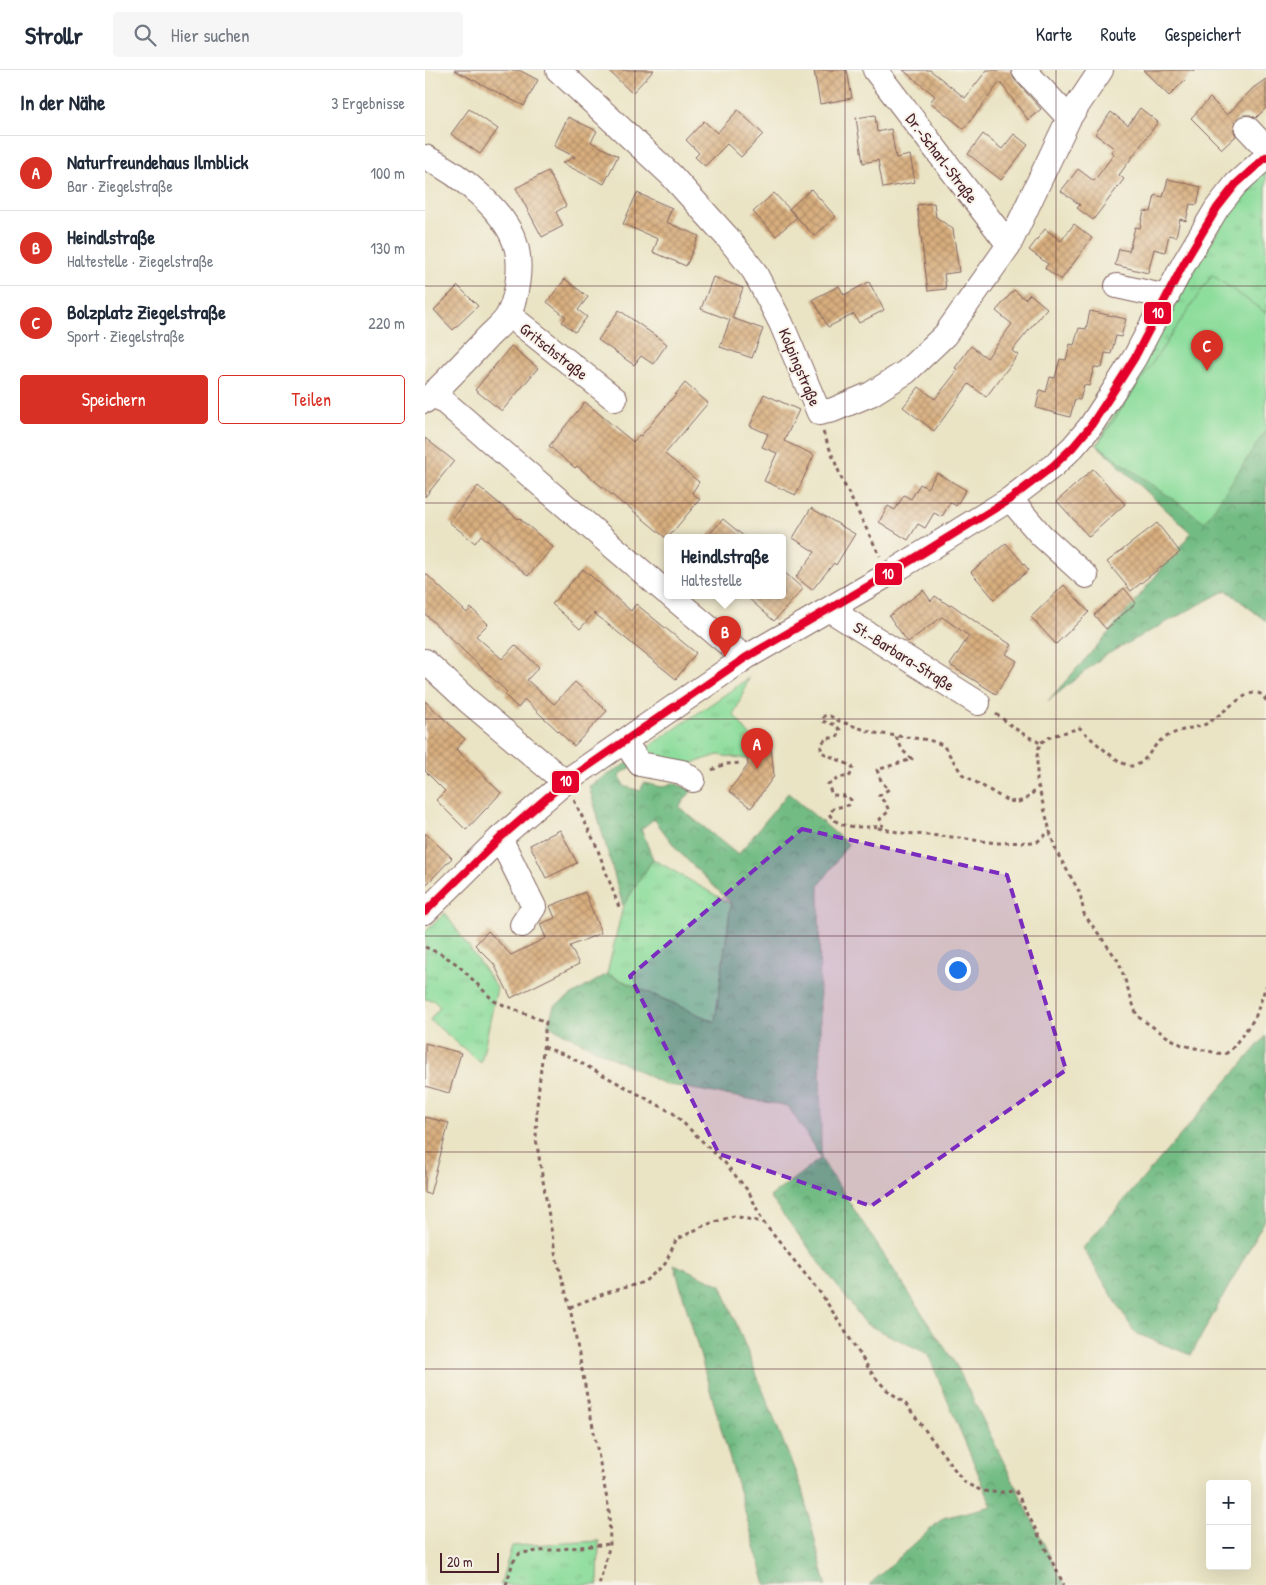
<!DOCTYPE html>
<html lang="de">
<meta charset="utf-8">
<style>
:root{--surface:#fff;--page:#f6f6f7;--text:#1f2937;--muted:#747a83;--line:#e0e1e3;--accent:#d93025}
body{margin:0;font-family:"Patrick Hand",sans-serif;background:var(--page);color:var(--text)}
.controls{position:absolute;right:15px;bottom:15px;display:grid;overflow:hidden;border-radius:5px;box-shadow:0 5px 20px #0002}
.controls button{width:45px;height:45px;display:grid;place-items:center;padding:0;border:0;border-bottom:1px solid var(--line);background:var(--surface);color:var(--text);font:25px sans-serif}
.scale{position:absolute;left:15px;bottom:12px;width:59px;box-sizing:border-box;padding-left:5px;border:2px solid #4a1f2b;border-top:0;font-size:14px;line-height:18px;white-space:nowrap;color:#4a1f2b;-webkit-text-stroke:4px #f7f3e8;paint-order:stroke}
.you{position:absolute;left:532px;top:899px;width:18px;height:18px;margin:-12px;border:4px solid #fff;border-radius:50%;background:#1a73e8;box-shadow:0 0 0 8px #1a73e833}
.badge{display:grid;place-items:center;width:32px;height:32px;border-radius:50%;background:var(--accent);color:#fff;font-size:16px;font-weight:700}
.pin{position:absolute;translate:-50% -41px;filter:drop-shadow(0 1px 2px #0008)}
.pin::after{content:'';position:absolute;top:26px;width:18px;height:15px;background:inherit;clip-path:polygon(0 0,100% 0,50% 100%)}
.popup{position:absolute;left:239px;top:464px;width:122px;height:65px;box-sizing:border-box;display:grid;place-content:center;border-radius:5px;background:var(--surface);filter:drop-shadow(0 1px 4px #0005);font-size:16px;white-space:nowrap;color:var(--muted)}
.popup b{font-size:19px;color:var(--text)}
.popup::after{content:'';position:absolute;left:50%;top:100%;margin-left:-10px;border:10px solid transparent;border-top-color:var(--surface)}
.list{margin:0;padding:0;list-style:none}
h2{display:flex;justify-content:space-between;align-items:center;height:65px;margin:0;padding:0 20px;font-size:21px}
h2 small{font-size:16px;font-weight:400;color:var(--muted)}
.list li{display:grid;grid-template-columns:32px 1fr auto;gap:15px;align-items:center;box-sizing:border-box;height:75px;padding:0 20px;border-top:1px solid var(--line)}
.list b{display:block;font-size:19px;white-space:nowrap}
.list p{margin:0;font-size:16px;white-space:nowrap;color:var(--muted)}
.list em{font-size:16px;font-style:normal;color:var(--muted)}
.actions{display:flex;gap:10px;padding:15px 20px}
.actions a{flex:1;padding:11px 0;border:1px solid var(--accent);border-radius:5px;text-align:center;font-size:18px;color:var(--accent)}
.actions .main{background:var(--accent);color:#fff}
.icon{flex:none;width:28px;height:28px;fill:none;stroke:currentColor;stroke-width:2;stroke-linecap:round;stroke-linejoin:round}
.map{position:relative;flex:none;width:841px;height:1515px;overflow:hidden}
header{display:flex;align-items:center;gap:30px;box-sizing:border-box;height:70px;padding:0 25px;background:var(--surface);border-bottom:1px solid var(--line)}
header strong{font-size:24px}
nav{display:flex;gap:28px;margin-inline-start:auto;font-size:18px}
.search{width:350px;height:45px;background:var(--page);display:flex;align-items:center;gap:12px;box-sizing:border-box;padding:0 18px;border-radius:5px;color:var(--muted);font-size:19px}
main{display:flex}
aside{flex:1;background:var(--surface)}
.map>svg:first-child{display:block}
.grass{fill:url(#grass-tufts);stroke:#6c7e64}
.forest{fill:url(#forest-crowns);stroke:#5e6e58}
.park{fill:#8ddd9c;stroke:#6c7e64}
.building{fill:url(#building-cross-hatch)}
.lines{fill:none;stroke-linecap:round;stroke-linejoin:round}
.minor-casing{stroke:#826461;stroke-width:26}
.path{stroke:#826461;stroke-width:3;stroke-dasharray:4 4;stroke-linecap:butt}
.minor{stroke:#fff;stroke-width:24}
.bus-1-casing{stroke:#f7f3e8;stroke-width:11}
.bus-1{stroke:#e4002b;stroke-width:8}
.marked{fill:#7b2cbf;fill-opacity:0.2;stroke:#7b2cbf;stroke-width:4;stroke-dasharray:10 6;stroke-linejoin:round}
.grid{fill:none;stroke:#4a1f2b;stroke-width:1;stroke-opacity:0.55}
.labels{text-anchor:middle;dominant-baseline:central;stroke-width:4;stroke-linejoin:round;paint-order:stroke}
.street-label{font-size:16px;fill:#4a1f2b;stroke:#f7f3e8}
.line-badge{stroke:#f7f3e8;stroke-width:2}
.badge-label{font-size:14px;text-anchor:middle;font-weight:bold;fill:#fff}
</style>
<header>
<strong>Strollr</strong>
<div class="search"><svg class="icon" aria-label="search" viewBox="0 0 24 24"><circle cx="10" cy="10" r="6"/><path d="M15 15l6 6"/></svg>Hier suchen</div>
<nav><a>Karte</a><a>Route</a><a>Gespeichert</a></nav>
</header>
<main>
<aside>
<h2>In der Nähe<small>3 Ergebnisse</small></h2>
<ul class="list">
<li><span class="badge">A</span><div><b>Naturfreundehaus Ilmblick</b><p>Bar · Ziegelstraße</p></div><em>100 m</em></li>
<li><span class="badge">B</span><div><b>Heindlstraße</b><p>Haltestelle · Ziegelstraße</p></div><em>130 m</em></li>
<li><span class="badge">C</span><div><b>Bolzplatz Ziegelstraße</b><p>Sport · Ziegelstraße</p></div><em>220 m</em></li>
</ul>
<div class="actions"><a class="main">Speichern</a><a>Teilen</a></div>
</aside>
<div class="map">
<svg width="841" height="1515" viewBox="0 0 841 1515">
<defs>
<pattern id="grass-tufts" width="24" height="20" patternUnits="userSpaceOnUse" patternTransform="scale(1.25)"><rect width="24" height="20" fill="#8ddd9c"/><path d="M3 7l-1-3M5 7V3M7 7l1-3M15 17l-1-3M17 17v-4M19 17l1-3" fill="none" stroke="#7bbd87"/></pattern>
<pattern id="forest-crowns" width="20" height="18" patternUnits="userSpaceOnUse" patternTransform="scale(1.25)"><rect width="20" height="18" fill="#72bc84"/><path d="M2 6a3 3 0 1 1 6 0M12 15a3 3 0 1 1 6 0" fill="none" stroke="#60986c"/></pattern>
<pattern id="building-cross-hatch" width="8" height="8" patternUnits="userSpaceOnUse" patternTransform="scale(1.25)"><rect width="8" height="8" fill="#d8ae7e"/><path d="M0 0l8 8M0 8l8-8" fill="none" stroke="#b18d67"/></pattern>
</defs>
<rect width="100%" height="100%" fill="#f7f3e8"/>
<filter id="ink" filterUnits="userSpaceOnUse"><feTurbulence type="fractalNoise" baseFrequency=".02" numOctaves="2"/><feDisplacementMap in="SourceGraphic" scale="10" xChannelSelector="R" yChannelSelector="G"/><feConvolveMatrix kernelMatrix="1 2 1 2 8 2 1 2 1" color-interpolation-filters="sRGB"/></filter>
<filter id="wash" filterUnits="userSpaceOnUse"><feTurbulence type="fractalNoise" baseFrequency=".0096" numOctaves="4" result="noise"/><feDisplacementMap in="SourceGraphic" scale="20" xChannelSelector="R" yChannelSelector="G"/><feGaussianBlur stdDeviation="1.12" result="paint"/><feColorMatrix in="noise" values="0 0 0 0 0 0 0 0 0 0 0 0 0 0 0 0 0 1.4 0 .05"/><feComposite in="paint" operator="in"/></filter>
<g filter="url(#wash)">
<rect width="100%" height="100%" fill="#eae4c5"/>
<path class="grass" d="M841 101V243L787 206 672 375 772 194 805 142 835 106Z
M324 608 309 645 327 668 322 689 293 685 265 694 220 683 222 678Z
M228 789 306 834 290 952 182 904 198 836Z
M20 843 72 918 56 993 5 950 15 937 8 930 0 929V862Z
M174 1471 173 1515H75L87 1476Z"/>
<path class="forest" d="M841 360V551L801 520 679 586 623 631 687 559 766 463 672 375 780 451Z
M206 691 208 696 194 705 199 716 215 721 219 713 237 717 248 713 267 720 254 737 313 785 363 723 423 774 394 816 396 1089 531 1295 639 1515H444L518 1448 567 1436 503 1284 441 1254 345 1127 396 1088 363 1036 239 1014 123 955 129 936 182 904 290 952 306 833 254 782 229 749 216 759 228 789 198 836 164 716Z
M841 966V1148L766 1285 710 1263 658 1178Z
M249 1194 296 1215 377 1419 401 1515H341Z"/>
<path class="park" d="M787 205 841 243V360L780 452 672 375Z"/>
<g id="blocks">
<path class="building" d="M29 0H94L113 10 99 36Z
M183 0H229L207 23Z
M389 0H422L427 28 395 34Z
M478 0H505L540 28 562 0H586L589 9 616 39 603 50 575 12 539 59 505 32 510 26Z
M718 0H770L744 26Z
M841 9V38L831 48 825 45H819L813 48 809 55V61L811 66 797 79 766 48 785 28 802 45 828 18Z
M715 38 733 52 694 105 699 109 668 150 652 138 655 135 636 121 653 99 669 111 689 84 686 82 689 78 670 64 686 42 703 55Z
M44 39 73 59 55 84 26 64Z
M313 40 338 64 316 87 302 74 280 96 270 87 274 83 261 70 279 51 292 63Z
M450 45 452 62 466 59 471 88 485 85 490 112 458 118 453 90 438 93 431 48Z
M143 47 172 61 166 72 193 86 179 114 137 93 150 87 129 76Z
M558 64 577 79 589 64 603 75 576 110 543 84Z
M123 101 141 136 131 142 138 156 117 167 91 118Z
M743 109 776 117 772 135 765 134 761 151 755 149 751 167 744 165 740 182 729 179 723 203 690 195 694 179 704 181 710 157 715 158 719 141 726 142 730 125 738 127Z
M386 119 411 147 389 166 364 139Z
M212 123 247 138 241 152 274 166 261 196 228 182 233 169 198 154Z
M349 123 372 147 351 166 328 142Z
M509 133 511 147 528 159 534 202 519 204 521 219 503 221 492 135Z
M649 154 667 168 636 210 620 198 623 194 604 180 620 159 636 171Z
M288 207 318 218 307 248 338 259 327 288 295 277 305 250 276 239Z
M140 209 163 227 153 240 162 247 150 262 137 252 141 247 122 232Z
M444 212 459 240 434 253 429 244 403 257 388 229 414 216 419 225Z
M33 216 53 236 28 260 9 240Z
M589 220 600 229 605 224 622 238 587 281 593 285 561 327 544 314 509 361 478 337 494 317 510 329 533 300 530 298 546 276 562 288 587 254 571 241Z
M194 240 242 274 228 294 216 286 209 295 173 270Z
M665 241 701 249 696 267 691 266 686 284 680 283 677 298 669 297 664 316 659 315 655 330 650 329 645 347 611 338 615 320 621 322 625 307 630 308 635 289 641 290 645 274 649 275 654 258 661 259Z
M86 276 113 298 77 341 50 320Z
M260 313 283 333 240 384 274 412 267 423 275 429 242 469 200 434 199 435 152 396 150 398 124 376 160 332 208 372 214 365 216 366Z
M339 324 374 340 359 371 389 385 371 425 339 411 352 383 337 377 343 364 325 356Z
M0 368 29 391 0 427Z
M668 399 700 434 664 467 632 431Z
M512 403 541 420 531 436 525 432 517 447 509 443 500 458 493 454 483 470 454 452 463 436 470 440 479 425 486 429 495 414 502 418Z
M53 416 93 449 94 448 128 477 103 506 56 465 50 473 24 452Z
M386 438 430 464 411 495 409 493 387 520 371 507 390 482 368 468Z
M298 449 321 468H281Z
M732 453 755 482 706 521 682 492Z
M581 473 604 500 569 529 546 502Z
M158 499 206 541 211 534 271 583 251 609 169 543 155 559 127 534Z
M358 501 378 519 349 551 321 526H358Z
M0 503 42 543 46 538 63 554 51 566 77 589 90 575 114 597 102 610 129 634 150 612 182 641 149 676 100 630 93 638 80 625 82 622 0 544Z
M639 515 664 542 631 574 606 547Z
M699 518 711 533 681 559 669 545Z
M498 520 506 531 510 526 525 536 526 534 562 560 587 575 581 584 592 591 571 624 525 595 544 566 517 547 483 572 464 546Z
M0 631 40 669 31 679 76 723 41 760 11 730 20 721 0 701Z
M345 666 349 706 326 738 304 721 323 695 320 668Z
M135 760 152 793 121 808 105 775Z
M0 763 27 788 0 816Z
M160 822 176 863 145 876 154 894 86 928 69 894 50 875 63 861 86 885 121 868 115 854 130 848 125 836Z
M0 973 36 983 24 1023 0 1016Z
M0 1047 24 1053 5 1124 0 1123Z"/>
</g>
</g>
<g filter="url(#ink)">
<use href="#blocks" fill-opacity="0" stroke="#826461" stroke-width="1"/>
<g class="lines">
<g class="minor-casing">
<path id="minor" d="M133 0 246 105 303 168 329 201 356 253 394 343 408 340 446 324 481 302 520 265 584 175 644 48 676 0
M450 0 584 175
M599 0 644 48
M822 58 841 78
M0 87C33 103 84 142 92 180 96 198 92 226 84 243 80 253 68 261 61 269 41 290 21 312 0 331
M692 216 742 227
M84 245 190 329
M9 323 242 523
M585 429 616 465 661 506
M246 526 320 588
M405 540 553 633
M0 591 43 631 140 712
M199 671 215 694 257 702 268 710
M75 768 109 837 97 855
M0 842 75 768 140 712 320 588 464 504 585 429 628 396 648 377 665 357 686 325 710 287 758 195 792 138 811 114 841 87"/>
</g>
<path class="path" d="M398 362 418 412 455 486
M841 631C831 605 794 649 781 654 765 659 749 660 735 671 726 678 720 695 707 696 696 697 664 667 655 658L627 666 615 673 612 686V711L626 765 631 781 655 823 659 844 694 892 712 946 741 966 757 975 792 983 800 984 806 980 830 948 841 916
M571 644 595 662 615 673
M471 667 478 681 487 689 452 700 457 713 464 719 454 726 461 734 464 741 455 749 458 753 457 757C438 756 415 761 404 744L409 738 424 735 426 730 421 726 407 725 403 714 416 707H424L428 700 427 696 396 682V674L402 668H408L413 666 415 660 411 655 397 651 399 646H405L414 651 449 663 504 670 518 675 537 704 583 731 593 732 599 730 605 726 613 717
M287 700 300 694 317 693
M149 730 171 775 195 840
M453 758 478 763 527 767 571 773 612 772 625 761
M0 877 18 885 33 895 69 931 121 952 112 1035 111 1069 130 1182 145 1238 184 1440 185 1474 174 1515
M119 977 143 986 248 1043 300 1093 324 1122 338 1152 397 1225 448 1305 462 1320 480 1333 539 1412C560 1424 567 1423 591 1421L639 1515
M145 1237 181 1223 219 1212 240 1194 251 1170 280 1155 309 1146 337 1152
M81 1515 88 1492 95 1483 185 1474"/>
<use href="#minor" class="minor"/>
<g class="bus-1-casing">
<path id="bus-1" d="M0 842 75 768 140 712 320 588 464 504 585 429 628 396 648 377 665 357 686 325 710 287 758 195 792 138 811 114 841 87"/>
</g>
<use href="#bus-1" class="bus-1"/>
</g>
</g>
<path class="marked" d="M377 759 582 805 641 1000 446 1136 294 1084 205 906Z"/>
<path class="grid" d="M210 0V1515M420 0V1515M631 0V1515M0 216H841M0 433H841M0 649H841M0 866H841M0 1082H841M0 1299H841"/>
<g class="labels">
<g class="street-label">
<text transform="translate(517 88) rotate(53)">Dr.-Scharl-Straße</text>
<text transform="translate(129 281) rotate(38)">Gritschstraße</text>
<text transform="translate(375 297) rotate(67)">Kolpingstraße</text>
<text transform="translate(479 586) rotate(32)">St.-Barbara-Straße</text>
</g>
</g>
<g class="line-badge">
<rect x="718" y="231" width="29" height="24" rx="5" fill="#e4002b"/>
<rect x="449" y="492" width="29" height="24" rx="5" fill="#e4002b"/>
<rect x="126" y="700" width="29" height="24" rx="5" fill="#e4002b"/>
</g>
<g class="badge-label">
<text x="733" y="248">10</text>
<text x="463" y="509">10</text>
<text x="141" y="716">10</text>
</g>
</svg>
<div class="controls">
<button>+</button>
<button>−</button>
</div>
<div class="scale">20 m</div>
<div class="you"></div>
<div class="pin badge" style="left:332px;top:699px">A</div>
<div class="pin badge" style="left:300px;top:587px">B</div>
<div class="popup"><b>Heindlstraße</b>Haltestelle</div>
<div class="pin badge" style="left:782px;top:301px">C</div>
</div>
</main>
